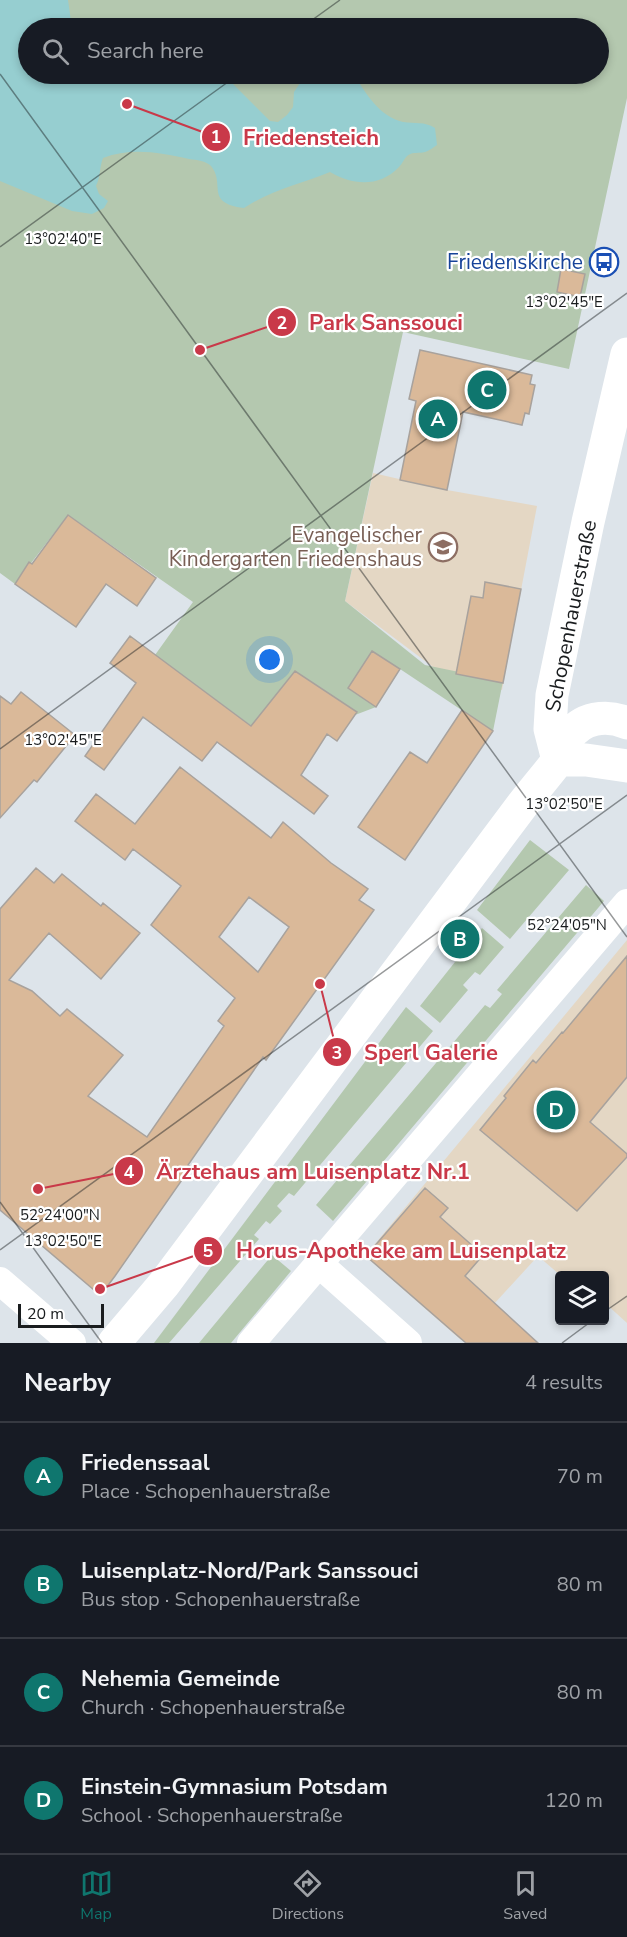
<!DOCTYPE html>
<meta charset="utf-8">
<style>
:root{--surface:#171b24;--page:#242831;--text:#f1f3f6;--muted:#9ea1a6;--line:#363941;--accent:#0f766e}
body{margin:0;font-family:"Nunito Sans",sans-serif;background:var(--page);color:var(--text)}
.controls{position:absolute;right:18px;bottom:18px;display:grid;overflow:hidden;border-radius:6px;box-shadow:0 3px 9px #0003}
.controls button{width:54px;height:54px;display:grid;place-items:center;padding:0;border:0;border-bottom:2px solid var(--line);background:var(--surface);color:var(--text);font:30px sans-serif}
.scale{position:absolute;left:18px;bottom:15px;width:86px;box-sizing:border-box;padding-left:6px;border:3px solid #191c1e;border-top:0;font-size:16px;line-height:21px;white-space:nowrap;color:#191c1e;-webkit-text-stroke:4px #fff;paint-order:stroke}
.you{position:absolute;left:270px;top:660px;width:21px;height:21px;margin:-15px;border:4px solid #fff;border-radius:50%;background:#1a73e8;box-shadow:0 0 0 9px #1a73e833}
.badge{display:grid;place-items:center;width:39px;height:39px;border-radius:50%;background:var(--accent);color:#fff;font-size:20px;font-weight:700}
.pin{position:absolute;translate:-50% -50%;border:3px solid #fff;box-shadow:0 2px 6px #0006}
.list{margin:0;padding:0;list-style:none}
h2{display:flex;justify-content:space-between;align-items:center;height:78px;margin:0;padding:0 24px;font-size:26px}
h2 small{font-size:20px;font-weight:400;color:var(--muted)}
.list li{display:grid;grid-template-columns:39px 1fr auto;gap:18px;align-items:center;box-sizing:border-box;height:108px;padding:0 24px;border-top:2px solid var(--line)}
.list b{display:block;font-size:22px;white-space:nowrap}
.list p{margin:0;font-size:20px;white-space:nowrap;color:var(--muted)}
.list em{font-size:20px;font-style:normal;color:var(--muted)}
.icon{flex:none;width:33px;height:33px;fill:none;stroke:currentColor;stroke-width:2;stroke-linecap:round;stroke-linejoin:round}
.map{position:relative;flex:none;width:627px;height:1343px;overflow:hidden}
.search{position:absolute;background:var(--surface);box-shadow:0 3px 9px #0003;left:18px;right:18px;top:18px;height:66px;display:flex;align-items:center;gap:15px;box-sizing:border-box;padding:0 21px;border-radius:33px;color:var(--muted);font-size:22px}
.sheet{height:510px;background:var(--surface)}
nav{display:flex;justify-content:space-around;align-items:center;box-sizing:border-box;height:84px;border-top:2px solid var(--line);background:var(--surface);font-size:16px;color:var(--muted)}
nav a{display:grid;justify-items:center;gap:3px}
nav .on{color:var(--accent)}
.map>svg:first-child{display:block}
.education{fill:#e4d7c4}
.green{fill:#b4c8af;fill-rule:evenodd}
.water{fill:#96ced0}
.building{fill:#dab999;stroke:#a8a29d;stroke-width:1.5;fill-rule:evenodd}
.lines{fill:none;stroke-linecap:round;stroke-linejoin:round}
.minor{stroke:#fff;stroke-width:28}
.primary{stroke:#fff;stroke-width:33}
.ticks{fill:none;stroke:#191c1e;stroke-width:1.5;stroke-opacity:0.45}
.labels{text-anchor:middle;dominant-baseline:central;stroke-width:4.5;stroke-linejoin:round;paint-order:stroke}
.transit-label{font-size:21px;fill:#164399;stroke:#fff;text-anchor:end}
.education-label{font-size:21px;fill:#785e54;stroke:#fff;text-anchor:end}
.street-label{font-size:21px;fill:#191c1e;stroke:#fff}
.ticks-label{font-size:15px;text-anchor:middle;fill:#191c1e;stroke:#fff;stroke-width:4.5;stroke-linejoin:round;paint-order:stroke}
.leader{fill:none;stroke:#c93949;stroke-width:2}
.callout-dot{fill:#c93949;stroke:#fff;stroke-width:2}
.mark-label{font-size:18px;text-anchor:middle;font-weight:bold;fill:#fff}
.callout-label{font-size:22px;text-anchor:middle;font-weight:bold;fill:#c93949;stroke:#fff;stroke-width:4.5;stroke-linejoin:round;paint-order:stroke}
</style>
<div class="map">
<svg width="627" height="1343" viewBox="0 0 627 1343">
<rect width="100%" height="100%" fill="#dde4ea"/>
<path class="education" d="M373 473 447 490 537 506 502 690 453 682 345 601Z
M627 940V1323L605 1303 604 1276 560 1275 538 1256 461 1340 365 1256Z"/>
<path class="green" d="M0 0H627V98L569 369 403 332 345 601 425 665 503 681 493 731 400 669 376 707 355 715 294 672 253 727 155 655 193 602 68 515 15 584 0 573ZM28 28H598V74H28Z
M530 840 569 870 510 939 477 910Z
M586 885 604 901 333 1221 316 1205 485 1005 490 1008 502 994 497 990Z
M482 928 504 947 480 975 475 972 463 985 468 990 440 1023 420 1006Z
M406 1007 433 1031 294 1196 289 1193 277 1206 282 1211 270 1224 266 1221 254 1235 259 1239 169 1343H154Z
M272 1255 291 1271 231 1343H199Z"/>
<path class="water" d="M0 0H68L72 28H28V74H87L90 79H134L151 74H223L270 121 278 122 287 115 293 107 294 92 306 74H354C365 93 380 117 403 122 415 124 424 121 435 128L437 145C434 147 429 151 425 152 419 154 413 151 407 156 404 159 402 164 399 167 379 188 352 185 330 172 301 184 271 190 244 208 204 203 226 184 211 166 206 161 197 160 189 159 160 153 132 147 103 158 99 168 101 176 96 186L99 194 108 201 104 208 92 214 72 211 0 181Z"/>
<path class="building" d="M561 269 585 274 580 297 557 292Z
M420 350 532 375 530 384 535 385 529 414 525 413 522 425 463 412 447 490 400 480 416 401 409 399Z
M68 515 156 578 137 606 106 584 76 627 15 584 29 562 32 564Z
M485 582 521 589 503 683 456 674 471 596 483 598Z
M130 636 251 726 295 671 357 712 337 741 327 734 301 775 328 796 314 814 217 742 202 761 143 717 104 770 85 756 136 683 110 663Z
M372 651 400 669 376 707 348 688Z
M21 692 75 735 37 782 34 780 0 818V696L11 704Z
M462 710 493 731 405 860 358 827 410 752 427 763Z
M180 767 271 838 283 822 331 863 368 889 359 900 374 910 266 1060 263 1057 188 1165 191 1167 115 1276 106 1288 94 1290 0 1210V909L36 868 54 883 62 874 101 906 103 903 140 933 101 979 49 933 9 980 32 991 60 1016 67 1009 123 1055 88 1096 147 1137 224 1026 218 1021 235 998 151 925 181 886 133 849 125 860 75 821 96 794 135 824ZM249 897 289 927 258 972 219 937Z
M627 956V1077L590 1122 627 1154V1157L577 1211 480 1130 506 1098 504 1096 533 1060 536 1063 562 1032 563 1033Z
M425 1188 448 1208 440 1217 483 1255 465 1276 538 1343H466L366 1256Z"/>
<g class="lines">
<path class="minor" d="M318 1263 408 1343
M0 1281 72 1343
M251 1343 627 903"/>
<path class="primary" d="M558 760 550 729 552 695 588 522 627 354
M558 760H586L627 766
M114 1343 164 1284 523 804C534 790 545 777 556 763 562 755 564 746 568 738 581 717 607 714 627 723"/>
</g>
<path class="ticks" d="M301 28 340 0M0 74 627 937M0 247 239 74M0 749 627 293M0 1202 102 1343M0 1250 627 795M604 1312 627 1296M562 1343 593 1320"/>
<defs>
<g id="bus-ring" transform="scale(1.5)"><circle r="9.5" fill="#fff" stroke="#1a4fb4" stroke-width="1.5"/><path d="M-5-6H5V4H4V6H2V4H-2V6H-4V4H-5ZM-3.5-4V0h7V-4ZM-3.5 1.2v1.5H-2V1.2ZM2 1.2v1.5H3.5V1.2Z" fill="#1a4fb4"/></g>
<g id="school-ring" transform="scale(1.5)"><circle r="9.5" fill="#fff" stroke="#8d6e63" stroke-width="1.5"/><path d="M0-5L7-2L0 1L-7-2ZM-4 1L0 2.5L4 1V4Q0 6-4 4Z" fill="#8d6e63"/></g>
</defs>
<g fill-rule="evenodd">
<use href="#bus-ring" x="604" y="262"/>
<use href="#school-ring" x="443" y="547"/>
</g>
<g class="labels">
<g class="transit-label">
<text x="583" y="262">Friedenskirche</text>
</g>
<g class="education-label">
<text x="422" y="535">Evangelischer<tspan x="422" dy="24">Kindergarten Friedenshaus</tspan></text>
</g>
<g class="street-label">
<text transform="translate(571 616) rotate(-79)">Schopenhauerstraße</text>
</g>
</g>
<g class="ticks-label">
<text x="63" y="244">13°02'40"E</text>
<text x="564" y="307">13°02'45"E</text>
<text x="63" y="745">13°02'45"E</text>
<text x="564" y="809">13°02'50"E</text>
<text x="567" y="930">52°24'05"N</text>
<text x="60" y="1220">52°24'00"N</text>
<text x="63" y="1246">13°02'50"E</text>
</g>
<path class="leader" d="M127 104L216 137M200 350L282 322M320 984L337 1052M38 1189L129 1171M100 1289L208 1251"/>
<g class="callout-dot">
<circle cx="127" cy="104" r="6"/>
<circle cx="200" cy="350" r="6"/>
<circle cx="320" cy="984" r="6"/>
<circle cx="38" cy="1189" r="6"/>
<circle cx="100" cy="1289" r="6"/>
<circle cx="216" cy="137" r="15"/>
<circle cx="282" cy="322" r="15"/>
<circle cx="337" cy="1052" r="15"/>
<circle cx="129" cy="1171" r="15"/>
<circle cx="208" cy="1251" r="15"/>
</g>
<g class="mark-label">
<text x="216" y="143">1</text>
<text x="282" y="329">2</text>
<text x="337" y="1059">3</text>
<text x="129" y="1178">4</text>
<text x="208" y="1257">5</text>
</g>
<g class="callout-label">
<text x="311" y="145">Friedensteich</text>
<text x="386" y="330">Park Sanssouci</text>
<text x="431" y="1060">Sperl Galerie</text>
<text x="313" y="1179">Ärztehaus am Luisenplatz Nr.1</text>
<text x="401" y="1258">Horus-Apotheke am Luisenplatz</text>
</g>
</svg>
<div class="controls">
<button><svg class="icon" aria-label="layers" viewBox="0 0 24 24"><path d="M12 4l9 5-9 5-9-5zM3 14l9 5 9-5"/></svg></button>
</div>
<div class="scale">20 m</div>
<div class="you"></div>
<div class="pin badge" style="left:438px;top:419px">A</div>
<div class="pin badge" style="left:460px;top:939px">B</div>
<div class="pin badge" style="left:487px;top:390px">C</div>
<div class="pin badge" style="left:556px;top:1110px">D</div>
<div class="search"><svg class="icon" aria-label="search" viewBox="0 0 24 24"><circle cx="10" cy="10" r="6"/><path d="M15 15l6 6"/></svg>Search here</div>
</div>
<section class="sheet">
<h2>Nearby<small>4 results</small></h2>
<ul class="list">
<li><span class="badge">A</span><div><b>Friedenssaal</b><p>Place · Schopenhauerstraße</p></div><em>70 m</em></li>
<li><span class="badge">B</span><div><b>Luisenplatz-Nord/Park Sanssouci</b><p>Bus stop · Schopenhauerstraße</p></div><em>80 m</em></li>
<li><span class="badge">C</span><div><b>Nehemia Gemeinde</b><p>Church · Schopenhauerstraße</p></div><em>80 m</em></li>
<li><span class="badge">D</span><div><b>Einstein-Gymnasium Potsdam</b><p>School · Schopenhauerstraße</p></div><em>120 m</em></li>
</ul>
</section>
<nav>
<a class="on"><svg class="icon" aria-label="map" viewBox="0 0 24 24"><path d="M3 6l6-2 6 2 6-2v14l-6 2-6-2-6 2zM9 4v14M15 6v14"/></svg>Map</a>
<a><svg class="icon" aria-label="directions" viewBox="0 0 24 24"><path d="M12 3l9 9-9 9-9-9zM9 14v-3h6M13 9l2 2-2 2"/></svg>Directions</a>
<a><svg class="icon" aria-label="saved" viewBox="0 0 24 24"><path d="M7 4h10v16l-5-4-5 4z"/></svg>Saved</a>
</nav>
